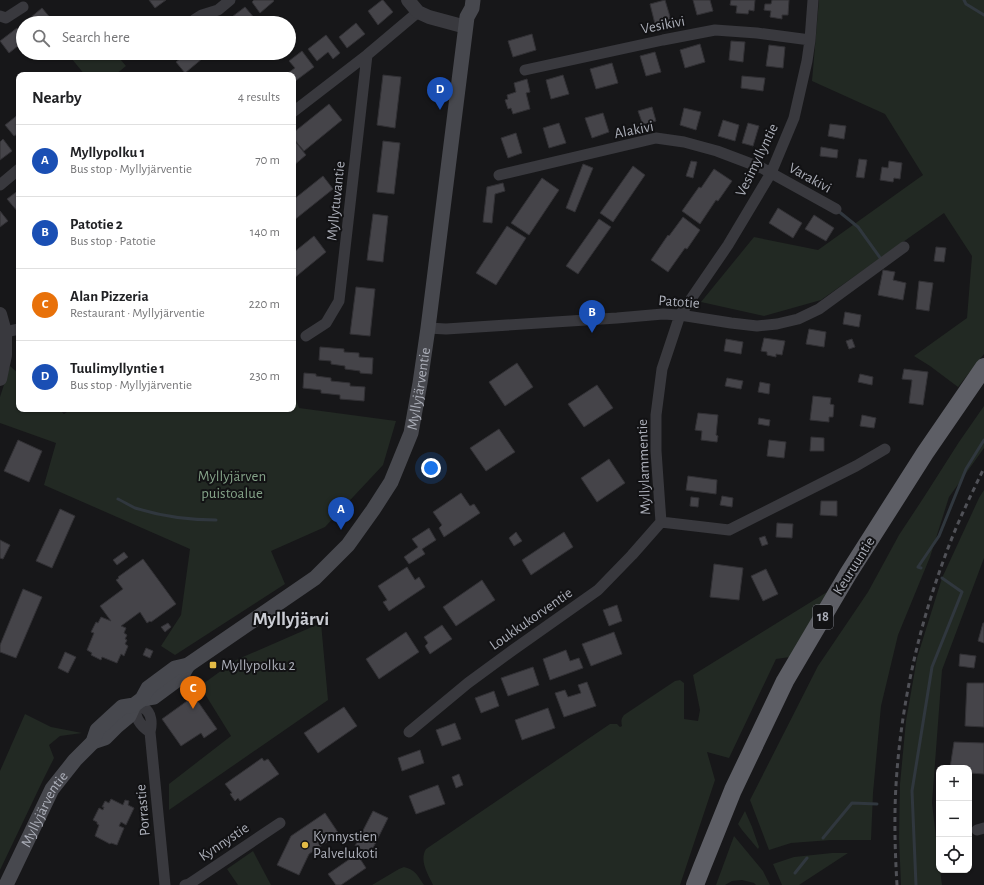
<!DOCTYPE html>
<meta charset="utf-8">
<style>
:root{--surface:#fff;--page:#f2f2f2;--text:#202124;--muted:#757577;--line:#e0e0e0;--accent:#b45309}
body{margin:0;font-family:"Alegreya Sans",sans-serif;background:var(--page);color:var(--text)}
.controls{position:absolute;right:12px;bottom:12px;display:grid;overflow:hidden;border-radius:8px;box-shadow:0 1px 3px #0004}
.controls button{width:36px;height:36px;display:grid;place-items:center;padding:0;border:0;border-bottom:1px solid var(--line);background:var(--surface);color:var(--text);font:20px sans-serif}
.you{position:absolute;left:431px;top:468px;width:14px;height:14px;margin:-10px;border:3px solid #fff;border-radius:50%;background:#1a73e8;box-shadow:0 0 0 6px #1a73e833}
.badge{display:grid;place-items:center;width:26px;height:26px;border-radius:50%;background:var(--accent);color:#fff;font-size:13px;font-weight:700}
.pin{position:absolute;translate:-50% -33px;filter:drop-shadow(0 1px 2px #0008)}
.pin::after{content:'';position:absolute;top:21px;width:14px;height:12px;background:inherit;clip-path:polygon(0 0,100% 0,50% 100%)}
.list{margin:0;padding:0;list-style:none}
h2{display:flex;justify-content:space-between;align-items:center;height:52px;margin:0;padding:0 16px;font-size:17px}
h2 small{font-size:13px;font-weight:400;color:var(--muted)}
.list li{display:grid;grid-template-columns:26px 1fr auto;gap:12px;align-items:center;box-sizing:border-box;height:72px;padding:0 16px;border-top:1px solid var(--line)}
.list b{display:block;font-size:15px;white-space:nowrap}
.list p{margin:0;font-size:13px;white-space:nowrap;color:var(--muted)}
.list em{font-size:13px;font-style:normal;color:var(--muted)}
.icon{flex:none;width:22px;height:22px;fill:none;stroke:currentColor;stroke-width:2;stroke-linecap:round;stroke-linejoin:round}
.map{position:relative;flex:none;width:984px;height:885px;overflow:hidden}
.search{position:absolute;background:var(--surface);box-shadow:0 1px 3px #0004;left:16px;top:16px;width:280px;height:44px;display:flex;align-items:center;gap:10px;box-sizing:border-box;padding:0 14px;border-radius:22px;color:var(--muted);font-size:15px}
.panel{position:absolute;background:var(--surface);box-shadow:0 1px 3px #0004;left:16px;top:72px;width:280px;height:340px;border-radius:8px}
.map>svg:first-child{display:block}
.green{fill:#222923}
.lines{fill:none;stroke-linecap:round;stroke-linejoin:round}
.stream{stroke:#30373e;stroke-width:3}
.building{fill:#454449;stroke:#323135}
.minor{stroke:#39393e;stroke-width:11}
.tertiary{stroke:#39393e;stroke-width:14}
.secondary{stroke:#47484e;stroke-width:15}
.trunk{stroke:#5d5e65;stroke-width:18}
.rail{stroke:#505157;stroke-width:3;stroke-dasharray:5 4;stroke-linecap:butt}
.poi-dot{fill:#e2ba46;stroke:#121214;stroke-width:1.5}
.labels{text-anchor:middle;dominant-baseline:central;stroke-width:4;stroke-linejoin:round;paint-order:stroke}
.shield{fill:#121214;stroke:#7d7f87;stroke-width:1}
.shield-label{font-size:14px;font-weight:bold;fill:#abaeb8}
.street-label{font-size:15px;fill:#abaeb8;stroke:#121214}
.park-label{font-size:15px;fill:#83a187;stroke:#121214}
.poi-label{font-size:15px;fill:#abaeb8;stroke:#121214;text-anchor:start}
.district-label{font-size:19px;font-weight:bold;fill:#cbcdd4;stroke:#121214}
</style>
<div class="map">
<svg width="984" height="885" viewBox="0 0 984 885">
<rect width="100%" height="100%" fill="#171719"/>
<path class="green" d="M819 0H984V354L958 387 930 366 914 356 967 318 972 256 944 213 821 300 764 316 701 302 754 237 818 250 923 175 885 114 812 81Z
M67 53H115L126 66 115 75H85Z
M10 366 19 374V409H59L64 414 71 409H293V390L299 408 396 421 383 465 325 527 271 551 285 584 175 655 161 646 181 615 190 549 44 485 56 443 0 423V397Z
M984 406V448L949 497 930 557 898 635 881 706 873 793 871 840H831L791 843 769 850 750 800 818 666 868 592 899 535 924 497 959 442Z
M984 490V558L942 670 932 803 939 864V870H940L942 885H901L899 838 900 784 906 721 917 658 942 578 979 498Z
M827 592 790 657 776 659 729 758 707 752 715 780 680 885H433C428 874 419 861 426 849L610 724H617L620 727 622 726C621 721 621 719 624 715L675 681 680 680 684 683V719L698 721 700 710 693 675Z
M321 623 328 700 169 810V784L231 736 200 686 236 660Z
M25 714 51 727 82 733 60 736 49 745 54 758 43 780 0 870V771Z
M745 811 752 827 759 847 758 849 742 830 738 824Z
M734 836 763 871 770 885H756L754 883 742 880 732 881 725 885H716Z
M253 851 271 885H238L227 869Z
M832 853H848L799 885H782L773 864 794 857Z
M404 867C416 870 417 875 424 885H372L399 869Z"/>
<g class="lines">
<path class="stream" d="M964 0 966 4 984 15
M837 210 858 227 881 259
M118 499C124 502 129 505 135 508 161 516 189 520 216 520
M921 568 918 567 939 536 966 469 984 440
M823 838 852 803 877 804
M795 873 807 858
M916 885 912 791 932 667 962 592 942 578"/>
</g>
<path class="building" d="M149 0H166L155 8Z
M254 0H273L274 1 260 13 252 2Z
M382 0H383L393 12 378 25 368 11Z
M665 0 671 20 655 24 650 4Z
M693 0H710L713 11 697 15Z
M731 0H755L754 11 749 10 748 14 736 13 737 6 730 5Z
M772 0H789L788 15H782V19L770 17 771 11 764 10 765 4H771Z
M245 7 256 20 253 23H230L228 20Z
M42 8 52 20 48 23H24Z
M152 17 156 22 159 20 162 23H145Z
M356 23 365 34 347 48 339 37Z
M17 28 23 37V42L9 53 0 41Z
M532 34 536 50 513 57 508 41Z
M326 35 340 53 333 59 328 52 317 61 308 49Z
M731 41 745 42 743 62 729 60Z
M700 44 705 62 685 68 680 50Z
M769 45 785 47 783 68 766 66Z
M302 51 314 67 294 82 293 80V75H289L288 73 295 68 289 61Z
M655 52 661 72 646 76 640 56Z
M187 53H192L196 57 200 54 203 58 185 73 176 62Z
M612 63 618 83 596 89 590 69Z
M383 75 401 77 395 128 377 125Z
M563 75 569 94 551 99 546 80Z
M742 76 765 78 763 91 741 88Z
M527 79 530 92 526 93 530 109 513 114 511 108 508 109 505 100 508 99 507 95 516 92 514 83Z
M329 104 342 120 304 151 293 138V133Z
M652 107 656 121 643 125 638 111Z
M684 108 701 112 696 130 680 125Z
M603 113 609 132 592 138 585 118Z
M19 114V133L14 136 5 125Z
M723 120 739 125 735 141 718 136Z
M559 123 566 143 549 148 543 128Z
M748 123 759 126 753 146 742 143Z
M830 124 846 126 844 139 828 136Z
M516 133 522 153 508 158 501 138Z
M3 139 12 151 0 160V142Z
M293 140H294L306 155 293 166Z
M383 141 400 143 394 194 377 192Z
M821 147 838 150 837 158 820 156Z
M859 159 867 160 864 178 856 177Z
M691 161 697 162 693 178 686 176Z
M889 161 902 163 900 179 894 178 893 182 880 180 882 167 888 168Z
M583 164 593 168 575 212 566 208Z
M633 166 645 175 613 222 600 213Z
M714 169 732 181 718 201 716 200 700 224 682 211 699 187 701 188Z
M323 176 333 189 293 221V200Z
M542 178 559 190 529 235 511 223Z
M503 183 505 191 495 194 492 223 483 222 487 187Z
M19 190V210L18 212 7 199Z
M778 208 802 223 793 238 769 223Z
M0 211 8 221 0 227Z
M373 214 388 216 383 262 367 260Z
M814 215 834 228 826 241 805 229Z
M683 217 700 230 687 249 685 248 668 272 651 260 668 235 669 236Z
M599 219 611 227 578 274 566 266Z
M507 226 526 238 496 285 476 273Z
M314 236 326 252 293 279V253Z
M936 247 946 248 944 262 934 261Z
M883 270 895 272 893 280 906 283 903 300 878 295Z
M919 281 933 283 929 311 916 309Z
M356 287 375 289 370 336 350 334Z
M845 312 861 315 859 327 843 324Z
M809 329 826 332 824 347 806 344Z
M764 338 785 341 782 355 776 354V357L767 355V352L761 351Z
M726 339 743 342 741 354 724 351Z
M852 339 855 347 849 349 846 341Z
M320 347 344 349V352L359 353V357L373 358 372 374 360 373V371L345 369V366L331 364V361L319 360Z
M517 363 533 387 505 406 489 382Z
M904 369 928 372 923 405 909 403 912 380 902 379Z
M304 373 316 374V376L331 378V381L350 383V386L365 387 364 401 340 399V395L321 393V390L303 388Z
M860 374 873 377 872 385 858 382Z
M727 378 743 381 741 389 725 386Z
M760 382 770 384 769 394 758 392Z
M597 385 613 408 584 427 568 404Z
M813 396 831 398 830 404 834 405 833 417H829V422L810 420Z
M698 413 718 415 716 435 718 436 717 442 701 440 702 431 695 430Z
M862 415 876 418 874 428 860 426Z
M759 418 770 420 769 426 758 424Z
M499 429 515 452 486 471 470 448Z
M811 437 824 438V451H810Z
M18 440 42 451 29 482 4 471Z
M769 440 786 442 784 458 767 456Z
M609 459 625 483 597 502 581 478Z
M688 476 717 480 716 494 686 490Z
M461 493 470 506 474 504 480 513 444 537 439 528 442 525 433 512Z
M722 496 733 498 732 507 720 505Z
M691 497 699 498 698 507 690 506Z
M821 501H837V516L820 515Z
M60 509 75 516 52 568 36 561Z
M777 523 793 524 792 538 776 537Z
M429 528 436 540 422 549 425 554 409 564 404 557 418 547 412 539Z
M516 532 522 541 514 546 509 538Z
M564 532 573 547 531 575 522 560Z
M765 536 768 544 762 546 759 538Z
M0 540 10 545 3 559 0 558Z
M124 552 128 557 117 565 113 560Z
M143 559 176 604 151 622 150 621 147 623 140 612 121 626 126 628 124 633 127 635 125 639 127 640 125 644 128 646 124 656 121 654 117 663 102 657 101 660 91 655 92 653 87 650 94 633 91 632 96 622 98 623 101 617 111 621 100 606 123 589 116 580 119 578 118 577Z
M714 564 743 568 739 600 710 597Z
M407 567 415 580 419 577 425 587 389 611 383 602 387 600 378 586Z
M766 569 778 594 763 601 751 576Z
M482 580 495 600 456 626 443 607Z
M23 589 42 597 16 658 0 652V645Z
M617 605 622 621 609 626 603 610Z
M168 623 171 627 165 632 161 627Z
M983 623H984V643L978 641Z
M442 625 452 639 430 654 425 646 428 643 424 637Z
M406 632 419 652 379 679 366 659Z
M614 632 622 654 591 666 582 644Z
M146 648 153 651 150 658 143 655Z
M566 650 570 661 579 658 583 668 550 680 543 659Z
M65 652 76 657 68 673 58 668Z
M960 654 976 656 974 668 959 666Z
M533 667 539 685 508 696 501 678Z
M587 682 596 706 564 717 555 693 565 690 568 697 581 693 578 685Z
M967 683H984V727L965 726Z
M494 691 499 706 481 713 475 698Z
M194 696 217 729 204 738 201 733 181 746 162 719Z
M344 707 357 726 318 753 304 733Z
M548 708 555 728 522 740 515 720Z
M455 723 461 739 442 746 436 730Z
M954 742 984 743V774L969 773V768H950Z
M420 750 424 763 402 771 398 758Z
M262 758 264 761 268 759 279 774 240 801 238 798 235 801 230 794 232 793 225 784Z
M459 774 463 785 456 788 452 777Z
M438 785 445 804 416 814 409 796Z
M111 799 123 805 125 800 129 801 128 805 134 808 126 825 121 822 119 826 124 828 117 845 111 843 110 844 95 836 99 825 97 824V822L93 820 99 808 103 810 104 807H102L105 801 109 803Z
M373 811 388 818 370 854 355 846Z
M325 813 339 834 309 854 299 875 277 865 291 836Z
M357 854 366 868 341 885H336L328 874Z"/>
<g class="lines">
<path class="minor" d="M0 16 6 18 23 7
M194 23V20L202 15 218 10 230 0
M525 70 663 40 715 30 757 33 810 40
M293 112 367 55 418 12
M499 175 656 138 684 142 717 151 762 168 836 209
M0 185 19 169
M428 328 446 329 617 318 663 314 680 315 731 323 757 326 777 324 798 319 819 309 904 247
M5 332 19 329
M306 336 326 323 339 301 367 55
M661 522 656 451V415L662 369 680 315 728 245 771 173 794 118 807 61 810 40 813 0
M661 522 729 530 856 466 885 449
M150 732C139 725 136 718 134 705 137 706 141 706 144 708 152 713 152 724 150 732L165 885
M409 732 468 683 513 650 598 590 632 555 661 522
M977 830 984 828
M185 885 189 884 280 823"/>
<path class="tertiary" d="M408 0 418 12 429 17 466 27
M0 314 5 332V355L0 379"/>
<g class="secondary">
<path d="M142 699 154 697 177 680 181 677 188 665"/>
<path d="M93 742 105 738 117 726 129 716 134 705"/>
<path id="s1" d="M6 885 52 789 75 760 93 742 97 730 110 718 122 707 134 705 142 699 148 688 175 668 188 665 315 578 348 545 373 510 391 482 411 433 420 383 428 328 467 17 472 8 473 0"/>
</g>
<path class="trunk" d="M695 885 702 867 733 790 785 681 848 574 925 453 984 367"/>
<path class="rail" d="M897 885C895 852 894 818 896 785 901 702 920 620 950 543 960 517 972 493 984 468"/>
</g>
<g class="poi-dot">
<rect x="209" y="661" width="8" height="8" rx="2"/>
<circle cx="305" cy="845" r="4"/>
</g>
<g class="labels">
<rect class="shield" x="813" y="605" width="20" height="24" rx="3"/>
<g class="shield-label">
<text x="823" y="617">18</text>
</g>
<g class="street-label">
<text transform="translate(663 25) rotate(-11)">Vesikivi</text>
<text transform="translate(634 130) rotate(-11)">Alakivi</text>
<text transform="translate(757 160) rotate(-64)">Vesimyllyntie</text>
<text transform="translate(810 178) rotate(29)">Varakivi</text>
<text transform="translate(336 201) rotate(-84)">Myllytuvantie</text>
<text transform="translate(679 302) rotate(4)">Patotie</text>
<text stroke="none"><textPath href="#s1" startOffset="672">Myllyjärventie</textPath></text>
<text transform="translate(644 467) rotate(-92)">Myllylammentie</text>
<text transform="translate(854 566) rotate(-58)">Keuruuntie</text>
<text transform="translate(531 619) rotate(-35)">Loukkukorventie</text>
<text stroke="none"><textPath href="#s1" startOffset="85">Myllyjärventie</textPath></text>
<text transform="translate(143 810) rotate(-95)">Porrastie</text>
<text transform="translate(224 842) rotate(-34)">Kynnystie</text>
</g>
<g class="park-label">
<text x="232" y="476">Myllyjärven<tspan x="232" dy="17">puistoalue</tspan></text>
</g>
<g class="poi-label">
<text x="221" y="665">Myllypolku 2</text>
<text x="313" y="836">Kynnystien<tspan x="313" dy="17">Palvelukoti</tspan></text>
</g>
<g class="district-label">
<text x="291" y="619">Myllyjärvi</text>
</g>
</g>
</svg>
<div class="controls">
<button>+</button>
<button>−</button>
<button><svg class="icon" aria-label="locate" viewBox="0 0 24 24"><circle cx="12" cy="12" r="6"/><path d="M12 2v4M12 18v4M2 12h4M18 12h4"/></svg></button>
</div>
<div class="you"></div>
<div class="pin badge" style="left:341px;top:530px;background:#1a4fb4">A</div>
<div class="pin badge" style="left:592px;top:333px;background:#1a4fb4">B</div>
<div class="pin badge" style="left:193px;top:709px;background:#e8710a">C</div>
<div class="pin badge" style="left:440px;top:110px;background:#1a4fb4">D</div>
<div class="search"><svg class="icon" aria-label="search" viewBox="0 0 24 24"><circle cx="10" cy="10" r="6"/><path d="M15 15l6 6"/></svg>Search here</div>
<section class="panel">
<h2>Nearby<small>4 results</small></h2>
<ul class="list">
<li><span class="badge" style="background:#1a4fb4">A</span><div><b>Myllypolku 1</b><p>Bus stop · Myllyjärventie</p></div><em>70 m</em></li>
<li><span class="badge" style="background:#1a4fb4">B</span><div><b>Patotie 2</b><p>Bus stop · Patotie</p></div><em>140 m</em></li>
<li><span class="badge" style="background:#e8710a">C</span><div><b>Alan Pizzeria</b><p>Restaurant · Myllyjärventie</p></div><em>220 m</em></li>
<li><span class="badge" style="background:#1a4fb4">D</span><div><b>Tuulimyllyntie 1</b><p>Bus stop · Myllyjärventie</p></div><em>230 m</em></li>
</ul>
</section>
</div>
